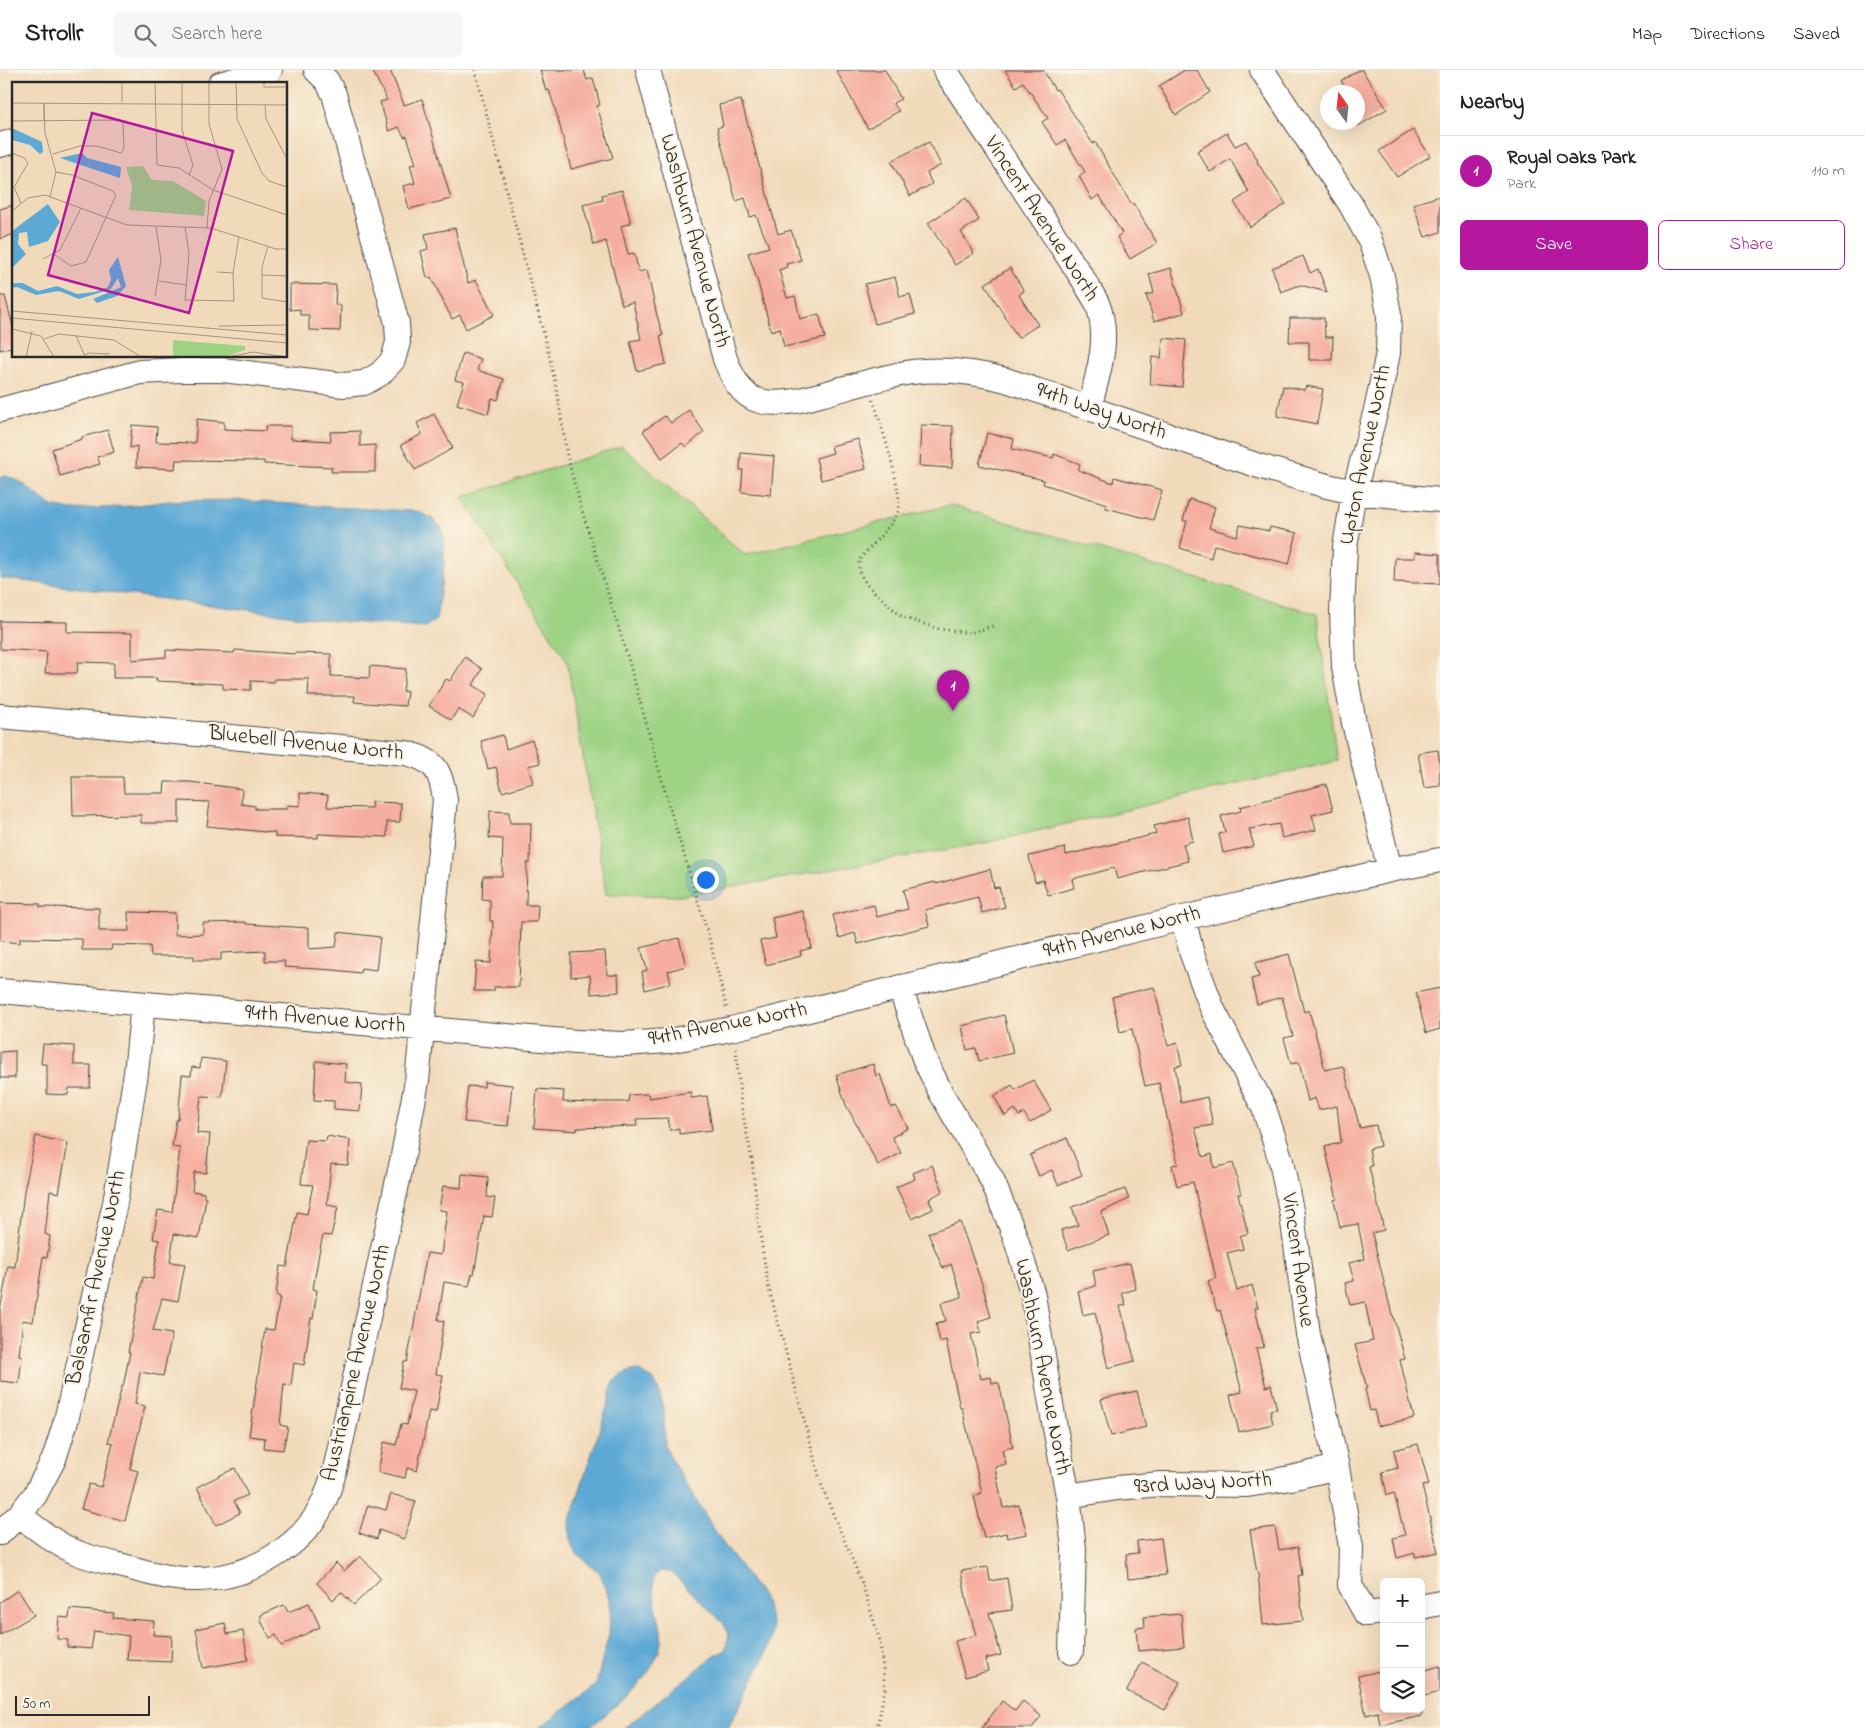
<!DOCTYPE html>
<meta charset="utf-8">
<style>
:root{--surface:#fff;--page:#f6f6f6;--text:#202124;--muted:#757577;--line:#e0e0e0;--accent:#b5179e}
body{margin:0;font-family:"Indie Flower",sans-serif;background:var(--page);color:var(--text)}
.controls{position:absolute;right:15px;bottom:15px;display:grid;overflow:hidden;border-radius:8px;box-shadow:0 5px 20px #0002}
.controls button{width:45px;height:45px;display:grid;place-items:center;padding:0;border:0;border-bottom:1px solid var(--line);background:var(--surface);color:var(--text);font:25px sans-serif}
.compass{position:absolute;left:1320px;top:15px;width:45px;height:45px;border-radius:50%;background:var(--surface);box-shadow:0 5px 20px #0002;rotate:345deg}
.scale{position:absolute;left:15px;bottom:12px;width:135px;box-sizing:border-box;padding-left:5px;border:2px solid #2b2b2b;border-top:0;font-size:14px;line-height:18px;white-space:nowrap;color:#2b2b2b;-webkit-text-stroke:4px #fcf5e5;paint-order:stroke}
.you{position:absolute;left:705px;top:809px;width:18px;height:18px;margin:-12px;border:4px solid #fff;border-radius:50%;background:#1a73e8;box-shadow:0 0 0 8px #1a73e833}
.badge{display:grid;place-items:center;width:32px;height:32px;border-radius:50%;background:var(--accent);color:#fff;font-size:16px;font-weight:700}
.pin{position:absolute;translate:-50% -41px;filter:drop-shadow(0 1px 2px #0008)}
.pin::after{content:'';position:absolute;top:26px;width:18px;height:15px;background:inherit;clip-path:polygon(0 0,100% 0,50% 100%)}
.list{margin:0;padding:0;list-style:none}
h2{display:flex;justify-content:space-between;align-items:center;height:65px;margin:0;padding:0 20px;font-size:21px}
h2 small{font-size:16px;font-weight:400;color:var(--muted)}
.list li{display:grid;grid-template-columns:32px 1fr auto;gap:15px;align-items:center;box-sizing:border-box;height:70px;padding:0 20px;border-top:1px solid var(--line)}
.list b{display:block;font-size:19px;white-space:nowrap}
.list p{margin:0;font-size:16px;white-space:nowrap;color:var(--muted)}
.list em{font-size:16px;font-style:normal;color:var(--muted)}
.actions{display:flex;gap:10px;padding:15px 20px}
.actions a{flex:1;padding:11px 0;border:1px solid var(--accent);border-radius:8px;text-align:center;font-size:18px;color:var(--accent)}
.actions .main{background:var(--accent);color:#fff}
.icon{flex:none;width:28px;height:28px;fill:none;stroke:currentColor;stroke-width:2;stroke-linecap:round;stroke-linejoin:round}
.map{position:relative;flex:none;width:1440px;height:1658px;overflow:hidden}
header{display:flex;align-items:center;gap:30px;box-sizing:border-box;height:70px;padding:0 25px;background:var(--surface);border-bottom:1px solid var(--line)}
header strong{font-size:24px}
nav{display:flex;gap:28px;margin-inline-start:auto;font-size:18px}
.search{width:350px;height:45px;background:var(--page);display:flex;align-items:center;gap:12px;box-sizing:border-box;padding:0 18px;border-radius:8px;color:var(--muted);font-size:19px}
main{display:flex}
aside{flex:1;background:var(--surface)}
.map>svg:first-child{display:block}
.green{fill:#9ed384;stroke:#647f58}
.water{fill:#5da9d6;stroke:#446a80}
.building{fill:#f5ae9f}
.lines{fill:none;stroke-linecap:round;stroke-linejoin:round}
.minor-casing{stroke:#494540;stroke-width:26}
.path{stroke:#494540;stroke-width:3;stroke-dasharray:1 4;stroke-linecap:butt}
.minor{stroke:#fff;stroke-width:24}
.labels{text-anchor:middle;dominant-baseline:central;stroke-width:4;stroke-linejoin:round;paint-order:stroke}
.street-label{font-size:22px;fill:#2b2b2b;stroke:#fcf5e5}
.inset-road{fill:none;stroke:#a29481;stroke-width:1}
.view{fill:#b5179e;fill-opacity:0.15;stroke:#b5179e;stroke-width:2.5}
.inset-edge{fill:none;stroke:#2b2b2b;stroke-width:2.5}
</style>
<header>
<strong>Strollr</strong>
<div class="search"><svg class="icon" aria-label="search" viewBox="0 0 24 24"><circle cx="10" cy="10" r="6"/><path d="M15 15l6 6"/></svg>Search here</div>
<nav><a>Map</a><a>Directions</a><a>Saved</a></nav>
</header>
<main>
<div class="map">
<svg width="1440" height="1658" viewBox="0 0 1440 1658">
<rect width="100%" height="100%" fill="#fcf5e5"/>
<filter id="ink" filterUnits="userSpaceOnUse"><feTurbulence type="fractalNoise" baseFrequency=".02" numOctaves="2"/><feDisplacementMap in="SourceGraphic" scale="10" xChannelSelector="R" yChannelSelector="G"/><feConvolveMatrix kernelMatrix="1 2 1 2 8 2 1 2 1" color-interpolation-filters="sRGB"/></filter>
<filter id="wash" filterUnits="userSpaceOnUse"><feTurbulence type="fractalNoise" baseFrequency=".0096" numOctaves="4" result="noise"/><feDisplacementMap in="SourceGraphic" scale="20" xChannelSelector="R" yChannelSelector="G"/><feGaussianBlur stdDeviation="1.12" result="paint"/><feColorMatrix in="noise" values="0 0 0 0 0 0 0 0 0 0 0 0 0 0 0 0 0 1.4 0 .05"/><feComposite in="paint" operator="in"/></filter>
<g filter="url(#wash)">
<rect width="100%" height="100%" fill="#f1daba"/>
<path class="green" d="M622 376 745 485 950 435 1317 544 1337 691 985 773 680 826 606 824 567 591 462 427Z"/>
<path class="water" d="M6 406 19 411 52 436 72 440 131 436 169 431 235 430 331 437 417 441 433 449 441 457 444 469V496L436 550 425 557 334 551 0 508V407Z
M637 1300 653 1309 658 1318 664 1342 665 1376 675 1396 722 1472 764 1529 770 1548 773 1562 766 1584 728 1658H624L712 1588 725 1580 729 1566 724 1554 671 1502 660 1501 654 1507C651 1526 658 1541 661 1560 666 1600 617 1635 589 1658H539L596 1615 609 1564 611 1537 606 1518 600 1503 586 1492 574 1480 570 1469 569 1453 609 1331C612 1310 616 1304 637 1300Z"/>
<g id="blocks">
<path class="building" d="M372 0H390L404 35 422 29 451 129 409 139 403 116 415 113 410 95 416 94 407 66 404 67 399 57 389 61 380 32 387 30Z
M540 0H584L587 10 593 8 600 35 597 36 613 88 571 99 557 45 549 20 546 21Z
M836 0H885L901 29 893 33 899 41 868 59Z
M1005 0H1043L1055 20 1057 19 1093 74 1095 72 1131 134 1133 133 1157 173 1130 189 1117 167 1122 163 1099 125 1092 130 1079 106 1085 102 1065 70 1057 75 1042 52 1048 48 1023 12 1016 17Z
M1185 0H1197L1210 22 1176 45 1159 16Z
M1359 0H1362L1387 39 1358 56V22H1348L1341 11Z
M741 30 778 164 791 160 801 190 786 194 787 197 779 200 787 228 795 226 800 249 819 244 825 268 784 277 780 258 771 261 757 209 748 183 769 177 756 145 750 147 745 128 736 131 717 58 723 56 719 35Z
M1413 60 1430 86 1397 107 1379 81Z
M1227 63 1235 76 1246 71 1258 91 1257 92 1286 134 1250 157 1234 132 1249 122 1230 89 1210 102 1197 81Z
M929 72 941 95 927 103 932 114 910 126 891 91Z
M622 120 631 153 621 156 628 184 634 183 639 202 647 200 657 246 663 265 660 266 666 294 637 301 630 271 641 269 633 232 622 235 606 171 594 175 583 135 603 130 602 125Z
M1440 126V162L1425 167 1413 134Z
M966 128 979 150 961 162 974 183 955 195 928 153Z
M14 135V164L0 169V139Z
M455 158 468 213 476 210 494 245 466 259 460 245 452 249 431 207 427 208 421 181 428 179 425 164Z
M1303 186 1310 203 1318 199 1327 222 1300 215 1281 222 1272 198Z
M1010 198 1024 221 1019 225 1038 255 1018 268 985 214Z
M1171 198 1184 243 1154 251 1146 225 1154 223 1149 204Z
M895 207 900 227 910 224 915 244 875 254 865 214Z
M290 214 336 215 335 235H341L340 261 309 260V245H300V239L290 240Z
M0 226H5L14 260V276L0 280Z
M1290 248H1324L1325 267H1333L1332 290H1309V272H1289Z
M1163 268 1186 270 1182 317 1150 314 1152 287 1161 288Z
M463 283 481 289 477 300 504 309 498 330 492 328 488 344 457 334 464 312 455 310Z
M1283 316 1304 320 1306 316 1323 319 1317 354 1277 346Z
M689 340 704 362 686 377 682 373 662 388 643 361 665 346 671 353Z
M434 344 453 378 415 400 401 375 422 364 417 353Z
M197 349 224 352V359L265 361 266 356H291V369L331 371 330 362 360 361V376L375 375V402H331L332 397 264 394V391L176 390 175 399 136 397 137 376 130 378 132 355 157 357 156 372 195 373Z
M921 355 953 356 952 398 919 396Z
M108 360 114 382 97 387 100 394 60 406 52 379 82 369V367Z
M987 363 1014 369 1012 379 1053 388 1054 384 1080 394 1078 400 1113 413 1114 407 1162 420 1153 450 1106 438 1107 434 1043 414 1044 410 979 395Z
M858 369 866 399 821 410 816 388 833 383 831 376Z
M741 383 774 386 771 425 741 422 743 400H740Z
M1189 429 1215 437 1209 458 1237 466 1240 455 1269 461 1270 457 1297 463 1289 494 1214 475 1211 488 1180 478 1187 451H1183Z
M1415 482 1440 484V514L1394 512 1395 488H1415Z
M0 551 67 552V562L132 563V590L166 587V580L234 583 235 580 295 584V583L331 584V606L369 608 370 596 406 599 403 621 407 622 405 636 354 632 355 626H308L309 609H274V612L251 611V620L223 619V614L156 611 157 608H113L114 593 78 592 77 603H45L47 582 0 579Z
M465 587 482 599 473 615 488 624 473 648 458 639 451 650 429 636 446 609 450 611Z
M503 665 506 679 532 670 540 693 528 696 533 713 502 722 496 697 488 699 481 671Z
M1438 680 1440 697V716L1424 718 1418 683Z
M72 707H123L124 723H164L165 712H190L242 719 241 734 255 736V739H287V735L300 736V723L328 725 327 737 372 738 371 732 401 733 400 752H387V767L318 764V768L275 767V763L207 756 210 732 179 731V753H141V745L73 746Z
M1326 714 1333 740 1312 745 1316 760 1282 768 1279 754 1249 759 1254 776 1223 783 1219 764 1225 762 1221 746 1241 741 1240 737Z
M490 741 509 742 510 753H531L530 793H527L526 835H538L537 852H521L519 917H494V921H474L476 892 491 893 493 851H490V830L482 829 483 806H502L503 769 489 768Z
M1188 747 1193 771 1183 774 1188 791 1117 809 1114 798 1072 809 1074 818 1048 825 1043 810 1035 812 1029 786 1065 778 1066 785 1156 764 1154 756Z
M990 799 994 818 999 817 1005 837 982 843 978 827 925 840 929 856 858 874 855 863 839 868 833 845 874 835 877 847 908 839 903 820 935 812 936 814Z
M0 833 40 834V837L99 838V861H129L128 842 175 843V865L203 864V853L246 852V854L309 858V879L336 877 338 862 380 867 376 900 361 898 360 903 334 900 284 897 285 891H265V881L221 883V890H194V886H151L150 876 112 875 111 880H82V869L20 868V873L0 871Z
M803 841 812 878 800 881 801 886 766 895 760 871 776 868 772 848Z
M679 868 686 896 668 901 671 913 645 920 642 902 647 900 641 878Z
M605 881 607 905H618L619 922 591 924 590 905 571 907V883Z
M1289 884 1304 942 1309 940 1325 1000 1343 996 1360 1058 1376 1055 1380 1076 1369 1079 1372 1096 1369 1097 1384 1160 1372 1163 1392 1245H1393L1405 1289 1400 1290 1414 1348 1378 1356 1374 1340 1370 1341 1365 1319 1367 1318 1355 1275 1373 1271 1365 1232 1350 1235 1345 1213 1354 1211 1349 1193 1365 1189 1358 1154 1340 1157 1334 1130 1337 1129 1325 1077 1341 1072 1337 1036 1319 1040 1315 1028 1308 1031 1299 992 1291 994 1284 968 1293 966 1282 927 1257 934 1251 909 1259 907 1255 893Z
M1154 917 1168 976 1177 973 1182 995 1175 996 1181 1033 1207 1027 1213 1055 1195 1058 1203 1087 1212 1084 1214 1098 1233 1093 1241 1124H1238L1248 1163 1240 1166 1243 1179 1227 1183 1237 1221 1252 1215 1258 1238H1255L1264 1277 1256 1279 1266 1317 1271 1315 1277 1339 1270 1340 1273 1354 1239 1362 1230 1325 1242 1322 1220 1240 1217 1241 1208 1211 1216 1208 1193 1112 1177 1116 1172 1095 1178 1094 1159 1013 1145 1016 1132 959 1120 962 1112 927Z
M1440 918V959L1426 963 1416 923Z
M1004 945 1013 983 979 991 976 978 967 980 962 956Z
M43 974 74 976V995H91L90 1018H69L68 1025 47 1024V994H41Z
M15 981V1008H0V982Z
M201 988 226 991 222 1027 201 1026 197 1063 210 1064 206 1103 194 1102 192 1121 204 1123V1128H206L199 1168 174 1164 170 1192 185 1194 178 1231 162 1228 153 1261 172 1264 163 1306 140 1302 135 1334 145 1336 130 1399 138 1401 125 1451 81 1439 89 1414 101 1417 113 1373 108 1372 122 1316 123 1317 130 1282H128L143 1207 153 1209 159 1170 153 1169 158 1140 172 1142 180 1078 172 1077 176 1050H178L182 1005 191 1006 192 997 200 998Z
M316 991 346 994 345 1012 362 1014 360 1041 334 1039V1031L314 1030Z
M873 994 876 1006 880 1004 891 1038 896 1036 908 1058 892 1067 901 1083 878 1095 846 1035 836 1005Z
M1033 1010 1051 1040 1030 1053 1024 1043 1019 1046 1015 1039 1005 1046 994 1026 1012 1015 1015 1020Z
M484 1012 512 1015 508 1056 464 1052 468 1016 484 1017Z
M537 1019 564 1021 563 1032 596 1033V1032H628L629 1025 648 1024 649 1028 691 1022V1028L707 1026 712 1060 679 1064V1058L670 1060 668 1048 636 1049 637 1056 577 1058V1061L534 1058Z
M36 1066 68 1073 59 1123 50 1121 45 1164 50 1166 47 1188 43 1187 33 1252 23 1250 19 1285 22 1286 19 1313 0 1311V1241L8 1196 15 1197 24 1121Z
M327 1066 350 1070 348 1095 331 1094 327 1135 338 1137 331 1166 323 1165 319 1183 313 1219 317 1220 313 1249 311 1248 304 1295 294 1293 291 1315 284 1314 280 1355 288 1357 283 1380 264 1378 265 1368 249 1366 265 1259 274 1260 280 1227 276 1225 280 1196 287 1197 297 1142 307 1144 313 1115 301 1114 306 1070 326 1071Z
M1067 1068 1082 1105 1058 1115 1052 1100 1039 1106 1030 1085Z
M932 1095 943 1121 929 1129 933 1139 912 1149 896 1117 915 1109 913 1103Z
M462 1104 488 1107 487 1127 495 1128 492 1147 484 1146 474 1204H472L469 1216 444 1212 438 1250 444 1251 436 1304 443 1305 436 1342 429 1341 417 1401 407 1398 405 1408 378 1402 384 1372 396 1375 401 1354 407 1355 414 1321 399 1318 404 1292H407L427 1183 441 1185 447 1141 439 1140 443 1116 461 1118Z
M1125 1119 1129 1129 1101 1142 1109 1165 1068 1180 1061 1160 1078 1155 1072 1137Z
M960 1152 983 1217 991 1247 978 1251 981 1262 971 1264 981 1309 991 1307 992 1313H999L1013 1377 1002 1380 1006 1394 995 1397 1003 1438 1019 1435 1027 1464 1007 1468 1006 1463 984 1468 974 1426 982 1423 962 1338H960L946 1270 940 1272 936 1253 946 1251 941 1233 962 1227 951 1194 943 1198 928 1163Z
M1130 1193 1136 1219 1122 1223 1126 1235 1120 1236 1135 1291 1108 1298 1095 1242 1083 1245 1078 1221 1096 1216 1093 1201Z
M1137 1321 1146 1357 1111 1366 1101 1329Z
M1418 1374 1429 1415 1422 1416 1438 1482 1415 1487V1483L1397 1488 1393 1468 1405 1465 1394 1423 1387 1425 1382 1402 1398 1398 1394 1380Z
M235 1398 248 1425 234 1431 240 1443 216 1455 197 1417Z
M391 1424 416 1431 404 1469 379 1460 377 1469 359 1463 368 1435 386 1440Z
M1275 1457 1279 1480 1298 1477 1302 1505 1298 1506 1303 1551 1263 1555 1258 1503H1257L1250 1460Z
M1161 1468 1166 1505 1128 1509 1126 1484 1138 1483 1137 1471Z
M360 1486 381 1508 354 1535 341 1522 333 1530 317 1513 336 1493 344 1501Z
M988 1497 990 1511 1007 1508 1012 1540 989 1543 1001 1585 985 1589 988 1601 965 1607 955 1571 976 1565 968 1538 961 1501Z
M18 1520 34 1545 0 1565V1532Z
M309 1533 320 1557 281 1576 276 1565 270 1568 261 1551V1545L284 1535 288 1542Z
M70 1539 114 1543 113 1548 154 1551 153 1565 172 1566 171 1592 127 1590 129 1566 94 1561 91 1579 67 1577 68 1570 57 1569 59 1547 69 1548Z
M1181 1544 1184 1577 1138 1581 1136 1558 1145 1557 1144 1547Z
M225 1553 227 1564 243 1561 248 1590 203 1598 196 1559Z
M1142 1592 1180 1612 1165 1640 1127 1621Z
M1440 1596V1622L1421 1627V1601Z
M1384 1600V1639H1421L1422 1646 1380 1655 1378 1642 1366 1645 1358 1606Z
M1002 1631 1015 1641 1023 1631 1041 1646 1032 1658H982Z"/>
</g>
</g>
<g filter="url(#ink)">
<use href="#blocks" fill-opacity="0" stroke="#494540" stroke-width="1"/>
<g class="lines">
<g class="minor-casing">
<path id="minor" d="M648 0 725 289C732 306 740 326 760 331 780 336 801 330 820 325 850 317 881 307 912 302 945 298 975 302 1006 310L1259 396 1327 416 1354 422 1440 430
M945 0 1083 209C1087 217 1093 225 1097 233 1111 267 1098 304 1089 338
M1262 0 1351 135 1370 170 1382 206 1389 244 1388 283 1377 336 1354 422 1345 477 1342 543 1344 597 1354 653 1390 800
M220 14 270 0
M0 75 14 71
M0 340 140 302 181 300H223L344 315 364 313 380 304 393 290 398 272 397 253 334 24 327 11 316 0
M0 646 406 683C435 690 441 700 445 730L417 1011 402 1091 335 1400C332 1409 329 1419 325 1429 305 1477 248 1509 197 1509 177 1510 157 1505 138 1500 120 1495 101 1491 83 1485 59 1477 39 1460 19 1445
M1183 848 1192 884 1212 938 1264 1038 1281 1091 1292 1145 1308 1264 1337 1397 1351 1477 1350 1515 1366 1544 1384 1542
M900 917 924 988 941 1023 992 1110 1015 1166 1033 1225 1055 1358 1068 1426 1074 1479 1071 1582
M0 921 576 972 624 974 668 971 731 959 1183 848 1390 800 1440 790
M1068 1426 1117 1418 1161 1414 1247 1415 1291 1408 1337 1397
M0 1463 19 1445 35 1425 54 1389 66 1351 115 1133 136 1003 143 934
M1421 1537 1440 1533"/>
</g>
<path class="path" d="M475 0 548 281 557 321 567 385 580 434 628 588 668 732 708 864 727 940
M873 330C879 348 905 428 898 442 892 456 869 478 859 490V502L867 515 902 547 939 559 970 563 996 555
M736 979 741 1035 752 1089 758 1150 768 1215 822 1417 862 1513 880 1571 885 1619 877 1658"/>
<use href="#minor" class="minor"/>
</g>
</g>
<g class="labels">
<g class="street-label">
<text transform="translate(1041 149) rotate(57)">Vincent Avenue North</text>
<text transform="translate(694 171) rotate(75)">Washburn Avenue North</text>
<text transform="translate(1101 342) rotate(19)">94th Way North</text>
<text transform="translate(1366 385) rotate(-78)">Upton Avenue North</text>
<text transform="translate(306 674) rotate(6)">Bluebell Avenue North</text>
<text transform="translate(1122 863) rotate(-14)">94th Avenue North</text>
<text transform="translate(325 950) rotate(5)">94th Avenue North</text>
<text transform="translate(728 955) rotate(-11)">94th Avenue North</text>
<text transform="translate(1297 1190) rotate(82)">Vincent Avenue</text>
<text transform="translate(97 1208) rotate(-78)">Balsamfir Avenue North</text>
<text transform="translate(357 1293) rotate(-77)">Austrianpine Avenue North</text>
<text transform="translate(1042 1297) rotate(79)">Washburn Avenue North</text>
<text transform="translate(1203 1414) rotate(-3)">93rd Way North</text>
</g>
</g>
<g transform="translate(12 12)">
<rect width="275" height="275" fill="#f1daba"/>
<path d="M131 84 140 98 161 99 194 119 192 134 117 128 120 104 114 85ZM161 258 233 264V268L213 275H161Z" fill="#9ed384"/>
<path d="M0 46 30 60 31 70 28 72 18 63 0 58ZM70 71 75 76 109 85 108 96 48 76ZM36 122 48 140 36 159 17 165 15 150 7 151 6 162 14 172 0 186V149ZM106 175 114 204 105 214 85 221 81 217 109 205 106 196 99 207 67 217 47 209 24 213 5 205 0 206V201H11L26 209 45 204 65 212 83 210 96 205 99 198 97 188Z" fill="#5da9d6"/>
<path class="inset-road" d="M37 0H78M110 0V20M143 0 145 83 167 86 201 108 275 133M170 0V48L181 83 177 93M224 0 225 37 250 91 257 99 275 105M252 0V5H275M0 21 275 23M32 21 33 51 44 90 38 115M253 23 254 37 275 77M32 38V21M0 39 107 38 111 41 112 66 109 71 85 64H68L41 72M0 71 12 76 16 81 2 105 9 121M0 129 16 116 33 113 115 143 199 146 264 167H275M173 145 177 172 173 218 222 219 221 191 227 154M195 146 197 119 210 87 197 42V0M256 164 250 185V216L275 220M43 173 59 184 74 180 104 113 101 109 60 93 44 90M31 177 48 168 69 126M205 190 221 191M250 193 275 194M147 199 174 203M143 214 149 178 144 145M0 229 275 253M0 236 275 261M207 244 275 243M0 247 29 254 42 275M64 254 73 274M32 257 47 252 102 258 129 275M72 273 77 271 98 272M129 274 145 275M14 275 20 249M216 275 241 270 274 275"/>
<path class="view" d="M80 31 221 69 177 231 36 193Z"/>
<rect width="275" height="275" class="inset-edge"/>
</g>
</svg>
<div class="controls">
<button>+</button>
<button>−</button>
<button><svg class="icon" aria-label="layers" viewBox="0 0 24 24"><path d="M12 4l9 5-9 5-9-5zM3 14l9 5 9-5"/></svg></button>
</div>
<svg class="compass" viewBox="-18 -18 36 36"><path d="M0-13l5 13h-10z" fill="#e53935"/><path d="M0 13l5-13h-10z" fill="#757577"/></svg>
<div class="scale">50 m</div>
<div class="you"></div>
<div class="pin badge" style="left:953px;top:641px">1</div>
</div>
<aside>
<h2>Nearby<small></small></h2>
<ul class="list">
<li><span class="badge">1</span><div><b>Royal Oaks Park</b><p>Park</p></div><em>110 m</em></li>
</ul>
<div class="actions"><a class="main">Save</a><a>Share</a></div>
</aside>
</main>
